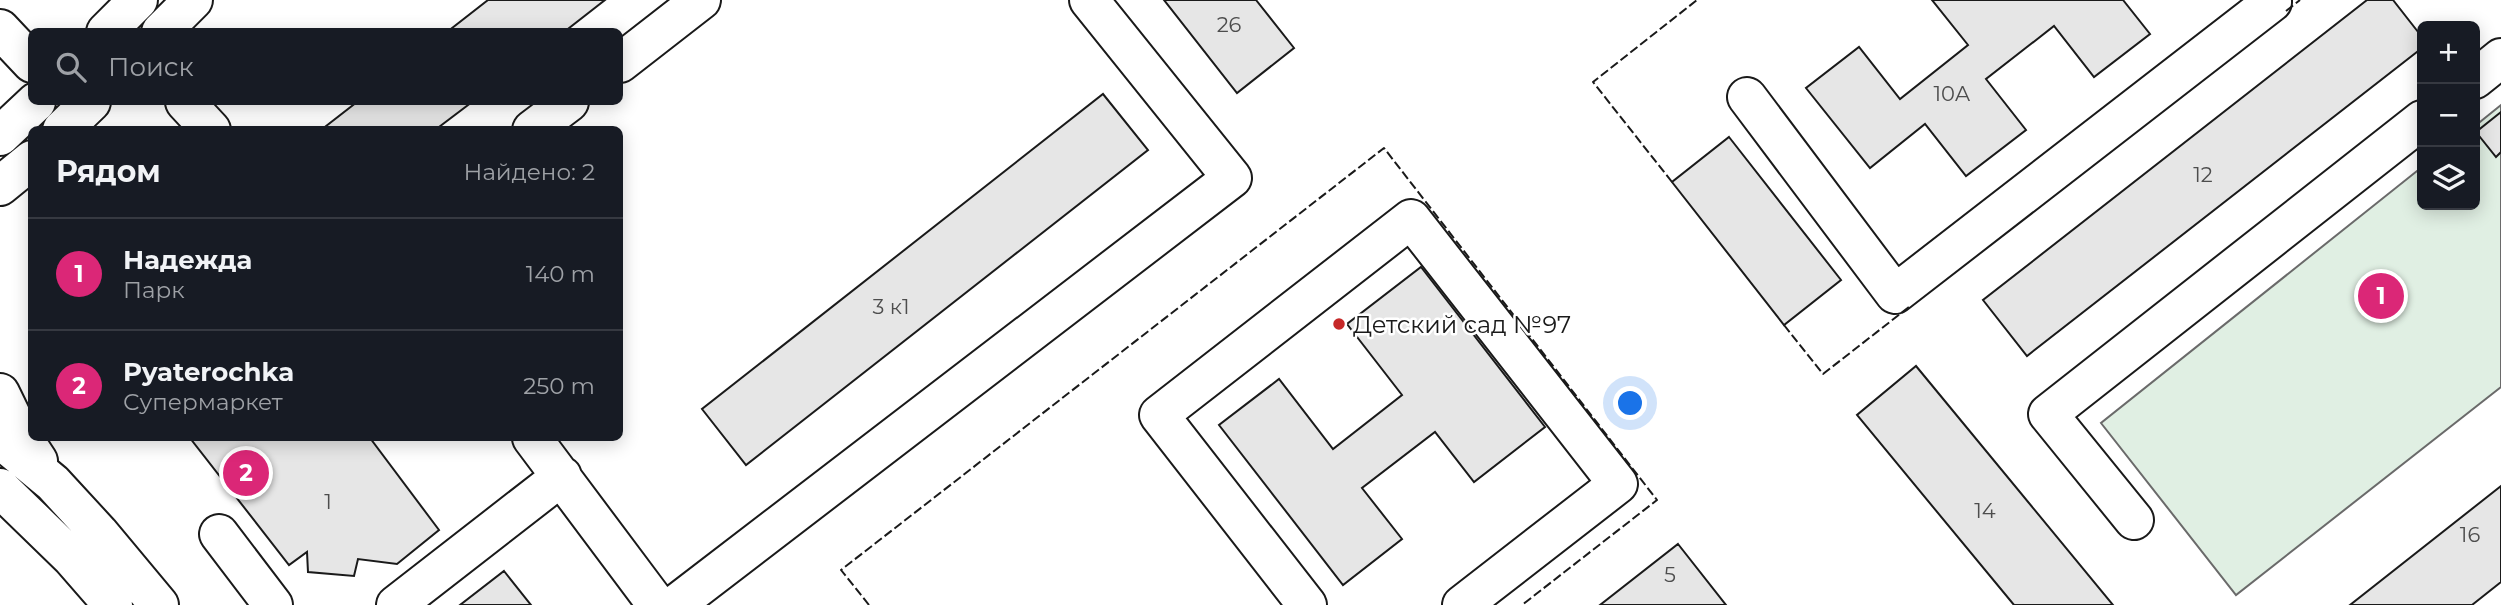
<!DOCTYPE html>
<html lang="ru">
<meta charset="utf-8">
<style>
:root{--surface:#171b24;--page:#242831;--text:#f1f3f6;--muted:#9ea1a6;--line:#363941;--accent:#db2777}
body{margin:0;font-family:Montserrat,sans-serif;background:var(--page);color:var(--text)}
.controls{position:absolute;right:21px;top:21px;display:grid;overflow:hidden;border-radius:10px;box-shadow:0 4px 18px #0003}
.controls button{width:63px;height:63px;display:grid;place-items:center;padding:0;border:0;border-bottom:2px solid var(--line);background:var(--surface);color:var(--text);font:35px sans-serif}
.you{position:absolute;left:1631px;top:404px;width:24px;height:24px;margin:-18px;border:5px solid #fff;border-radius:50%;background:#1a73e8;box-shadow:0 0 0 10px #1a73e833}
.badge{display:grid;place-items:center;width:46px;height:46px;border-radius:50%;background:var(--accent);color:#fff;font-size:23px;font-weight:700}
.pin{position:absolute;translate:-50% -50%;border:4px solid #fff;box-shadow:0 2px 7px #0006}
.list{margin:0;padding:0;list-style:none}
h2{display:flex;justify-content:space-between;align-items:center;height:91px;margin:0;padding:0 28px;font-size:30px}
h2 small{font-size:23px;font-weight:400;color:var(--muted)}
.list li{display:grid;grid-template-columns:46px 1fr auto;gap:21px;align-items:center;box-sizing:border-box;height:112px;padding:0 28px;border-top:2px solid var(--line)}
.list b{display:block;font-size:26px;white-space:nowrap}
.list p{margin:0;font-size:23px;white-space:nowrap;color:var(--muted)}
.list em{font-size:23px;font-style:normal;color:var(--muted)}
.icon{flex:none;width:38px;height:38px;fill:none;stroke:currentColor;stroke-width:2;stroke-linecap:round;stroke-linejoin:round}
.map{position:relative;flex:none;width:2501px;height:605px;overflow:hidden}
.search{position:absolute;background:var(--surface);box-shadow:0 4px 18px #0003;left:28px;top:28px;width:595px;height:77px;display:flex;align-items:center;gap:18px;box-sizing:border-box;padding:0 24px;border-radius:10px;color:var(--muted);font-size:26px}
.panel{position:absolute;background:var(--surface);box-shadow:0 4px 18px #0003;left:28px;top:126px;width:595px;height:315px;border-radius:10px}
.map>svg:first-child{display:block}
.green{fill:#e0efe3;stroke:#6a6a6a;stroke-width:2}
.building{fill:#e6e6e6;stroke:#1a1a1a;stroke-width:2}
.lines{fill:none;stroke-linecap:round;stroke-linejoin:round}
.minor-casing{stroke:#1a1a1a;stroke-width:42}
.major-casing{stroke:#1a1a1a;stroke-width:42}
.minor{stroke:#fff;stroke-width:38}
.major{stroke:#fff;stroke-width:38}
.fence{stroke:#1a1a1a;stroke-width:2;stroke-dasharray:9 3.5;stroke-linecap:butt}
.poi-dot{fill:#c62828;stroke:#fff;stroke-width:2.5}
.labels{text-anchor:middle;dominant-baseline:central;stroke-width:5;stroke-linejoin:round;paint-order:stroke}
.number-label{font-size:21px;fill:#4d4d4d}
.poi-label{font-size:24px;fill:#1a1a1a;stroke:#fff;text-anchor:start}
</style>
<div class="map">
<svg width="2501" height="605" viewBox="0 0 2501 605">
<rect width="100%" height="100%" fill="#fff"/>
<path class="green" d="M2501 105V387L2236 595 2101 423 2422 167V205H2475V126Z"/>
<path class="building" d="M488 0H605L564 32H447Z
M1164 0H1256L1294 48 1237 93Z
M1932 0H2123L2150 34 2094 77 2054 26 1986 79 2026 130 1966 176 1925 124 1870 168 1806 88 1859 47 1900 99 1968 45Z
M2367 0H2393L2422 37V48L2027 356 1983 300Z
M1103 94 1148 150 746 465 702 409Z
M357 102H472L435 130H321Z
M2501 112V152L2496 157 2476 132Z
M1729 137 1841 280 1784 325 1672 182Z
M1421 267 1545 427 1474 482 1435 432 1362 488 1402 539 1343 585 1219 425 1279 379 1333 449 1402 395 1347 324Z
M1916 366 2113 605H2014L1857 415Z
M190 438H370L439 530 397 564 358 559 354 576 308 572 307 552 289 565Z
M2501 486V582L2472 605H2350Z
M1678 544 1726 605H1600Z
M504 571 531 605H460Z"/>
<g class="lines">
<g class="minor-casing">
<path id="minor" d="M0 29 32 63
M620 63 701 0
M2475 79 2501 58
M1747 97 1895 294 2272 2 2271 0
M185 102 211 130
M532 130 569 102
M532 438 657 605
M2134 520 2048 414 2422 120
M219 534 273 605
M396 605 562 476
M675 605 1232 178 1089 0
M1307 605 1159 415 1411 219 1618 484 1462 605"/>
</g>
<g class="major-casing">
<path id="major" d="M106 32 138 0
M161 32 193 0
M62 130 91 102
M0 136 36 102
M0 186 32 160
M0 393 19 432 38 461
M0 439 53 483 99 533 159 605
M0 488 72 558 113 605"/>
</g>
<use href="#minor" class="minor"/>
<use href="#major" class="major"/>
<path class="fence" d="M2286 11 2300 0
M1672 182 1593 82 1697 0
M1784 325 1823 374 1909 307
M869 605 841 570 1384 148 1657 500 1522 605"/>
</g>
<circle class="poi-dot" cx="1339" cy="324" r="7"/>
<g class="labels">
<g class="number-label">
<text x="1229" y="24">26</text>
<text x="1952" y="93">10А</text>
<text x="2203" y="174">12</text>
<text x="891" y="306">3 к1</text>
<text x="328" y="501">1</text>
<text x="1985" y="510">14</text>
<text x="2470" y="534">16</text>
<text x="1670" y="574">5</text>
</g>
<g class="poi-label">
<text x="1353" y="324">Детский сад №97</text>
</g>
</g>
</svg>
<div class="controls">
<button>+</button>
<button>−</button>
<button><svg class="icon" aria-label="layers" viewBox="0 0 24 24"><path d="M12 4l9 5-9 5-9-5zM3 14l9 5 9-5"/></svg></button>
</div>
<div class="you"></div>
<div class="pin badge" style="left:2381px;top:296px">1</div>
<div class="pin badge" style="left:246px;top:473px">2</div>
<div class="search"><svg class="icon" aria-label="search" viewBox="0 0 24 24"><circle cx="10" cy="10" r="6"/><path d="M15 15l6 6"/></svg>Поиск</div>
<section class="panel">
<h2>Рядом<small>Найдено: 2</small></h2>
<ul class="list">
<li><span class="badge">1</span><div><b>Надежда</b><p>Парк</p></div><em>140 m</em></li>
<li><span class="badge">2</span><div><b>Pyaterochka</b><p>Супермаркет</p></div><em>250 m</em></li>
</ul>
</section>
</div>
